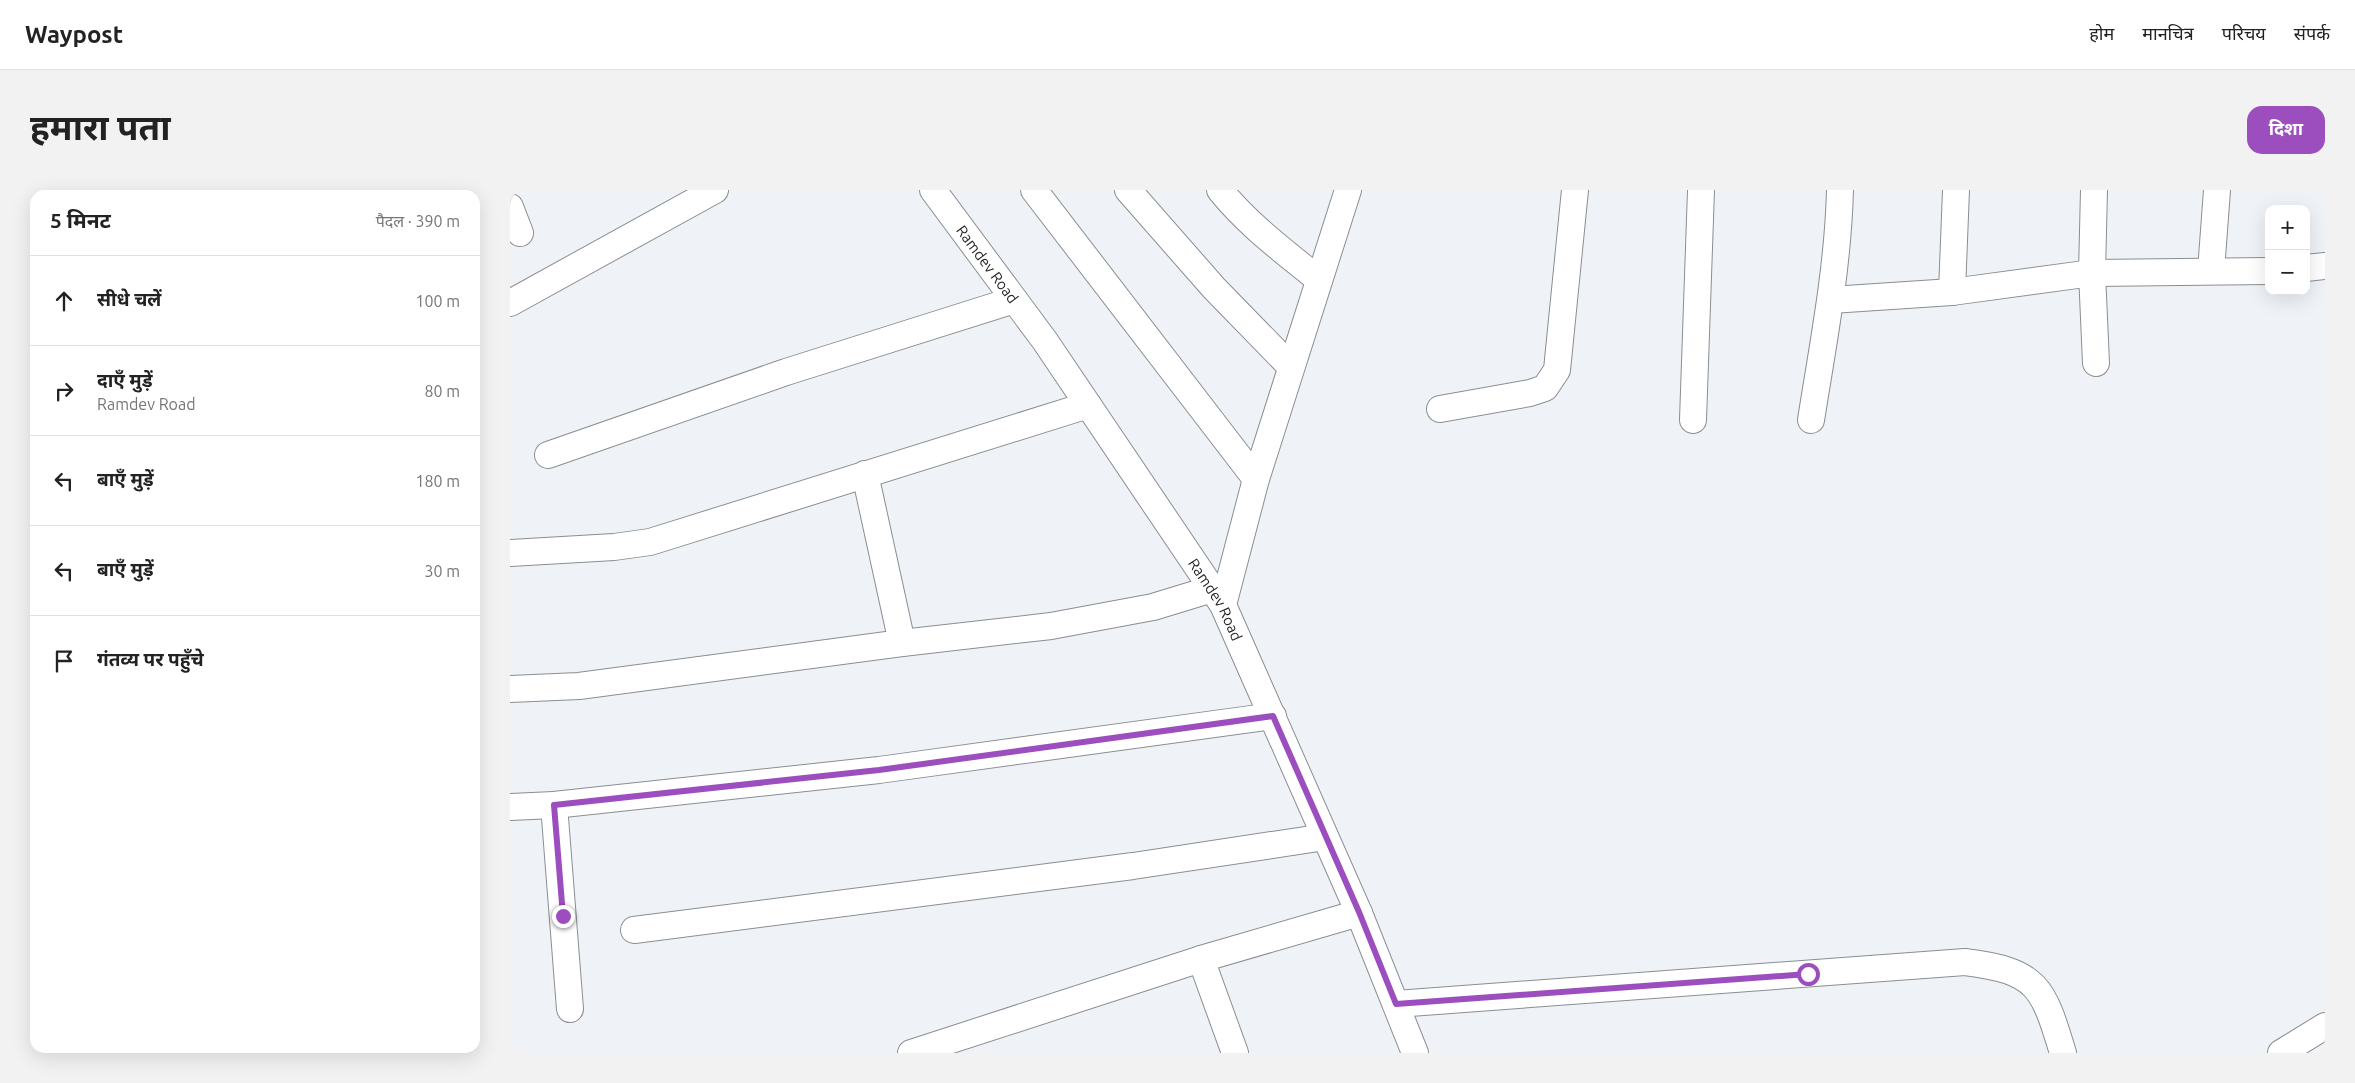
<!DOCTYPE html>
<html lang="hi">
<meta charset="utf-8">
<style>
:root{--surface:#fff;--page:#f2f2f2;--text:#222;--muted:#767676;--line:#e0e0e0;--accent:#9c4ebf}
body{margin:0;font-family:Ubuntu,"Noto Sans Devanagari",sans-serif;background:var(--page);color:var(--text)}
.controls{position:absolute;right:15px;top:15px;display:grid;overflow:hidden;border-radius:10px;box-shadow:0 5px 20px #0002}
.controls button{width:45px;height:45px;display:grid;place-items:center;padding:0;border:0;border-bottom:1px solid var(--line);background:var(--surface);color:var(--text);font:25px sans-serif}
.stop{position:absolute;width:15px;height:15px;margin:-11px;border:4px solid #9c4ebf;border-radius:50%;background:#fff}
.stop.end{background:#9c4ebf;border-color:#fff;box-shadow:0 1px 5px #0008}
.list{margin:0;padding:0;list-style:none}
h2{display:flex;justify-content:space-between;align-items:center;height:65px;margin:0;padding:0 20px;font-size:21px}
h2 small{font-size:16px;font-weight:400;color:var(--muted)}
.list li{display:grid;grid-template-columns:32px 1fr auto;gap:15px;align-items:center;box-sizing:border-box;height:90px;padding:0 20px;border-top:1px solid var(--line)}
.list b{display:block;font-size:19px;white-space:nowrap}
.list p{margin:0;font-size:16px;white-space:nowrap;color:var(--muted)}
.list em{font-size:16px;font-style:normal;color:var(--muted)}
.icon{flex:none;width:28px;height:28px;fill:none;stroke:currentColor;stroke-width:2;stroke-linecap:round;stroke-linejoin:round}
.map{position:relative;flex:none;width:1815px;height:863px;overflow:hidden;border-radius:15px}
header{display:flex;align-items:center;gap:30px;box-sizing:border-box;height:70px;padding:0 25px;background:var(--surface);border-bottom:1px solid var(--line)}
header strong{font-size:24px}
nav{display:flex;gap:28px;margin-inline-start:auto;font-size:18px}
.intro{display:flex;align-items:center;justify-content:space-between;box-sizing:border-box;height:120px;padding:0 30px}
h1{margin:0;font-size:35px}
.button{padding:12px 22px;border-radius:15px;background:var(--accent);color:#fff;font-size:18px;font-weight:700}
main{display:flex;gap:30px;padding:0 30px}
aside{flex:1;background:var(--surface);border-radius:15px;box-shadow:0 5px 20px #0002}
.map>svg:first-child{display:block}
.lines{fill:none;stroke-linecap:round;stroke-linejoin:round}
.minor-casing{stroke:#8a8e92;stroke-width:28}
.minor{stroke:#fff;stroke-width:26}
.route{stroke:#9c4ebf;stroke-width:6}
.labels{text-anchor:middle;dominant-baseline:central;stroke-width:4.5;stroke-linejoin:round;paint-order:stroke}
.street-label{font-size:15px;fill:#242527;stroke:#fff}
</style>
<header>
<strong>Waypost</strong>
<nav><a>होम</a><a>मानचित्र</a><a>परिचय</a><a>संपर्क</a></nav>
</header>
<div class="intro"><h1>हमारा पता</h1><a class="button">दिशा</a></div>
<main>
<aside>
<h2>5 मिनट<small>पैदल · 390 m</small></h2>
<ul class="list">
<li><svg class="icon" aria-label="ahead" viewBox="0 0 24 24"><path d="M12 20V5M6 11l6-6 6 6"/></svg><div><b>सीधे चलें</b></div><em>100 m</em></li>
<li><svg class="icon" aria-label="right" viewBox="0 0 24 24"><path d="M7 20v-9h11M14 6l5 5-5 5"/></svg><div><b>दाएँ मुड़ें</b><p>Ramdev Road</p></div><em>80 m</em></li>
<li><svg class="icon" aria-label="left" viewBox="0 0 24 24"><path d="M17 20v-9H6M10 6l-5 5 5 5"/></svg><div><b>बाएँ मुड़ें</b></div><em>180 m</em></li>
<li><svg class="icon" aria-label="left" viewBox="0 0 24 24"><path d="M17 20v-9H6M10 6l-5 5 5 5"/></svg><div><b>बाएँ मुड़ें</b></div><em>30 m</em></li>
<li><svg class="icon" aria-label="arrive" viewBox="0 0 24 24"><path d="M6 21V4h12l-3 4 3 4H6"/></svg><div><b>गंतव्य पर पहुँचे</b></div></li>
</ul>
</aside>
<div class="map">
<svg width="1815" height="863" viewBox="0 0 1815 863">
<rect width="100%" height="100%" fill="#eff3f8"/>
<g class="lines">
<g class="minor-casing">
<g id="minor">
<path id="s1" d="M423 0 535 151 713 415 849 723 905 863"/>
<path d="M524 0 746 289"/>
<path d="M618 0 704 98 781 177"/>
<path d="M710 0C738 35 775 62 809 90"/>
<path d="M1584 0 1582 83 1586 173"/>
<path d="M0 17 10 43"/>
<path d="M1796 78 1815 76"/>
<path d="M1701 81 1707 0"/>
<path d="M1442 102 1446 0"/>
<path d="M1321 110 1442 102 1582 83 1759 81"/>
<path d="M0 113 205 0"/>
<path d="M930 219 1020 203 1035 198 1047 180 1065 0"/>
<path d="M1183 230 1191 0"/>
<path d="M1301 230C1313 154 1328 78 1330 0"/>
<path d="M38 265 276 182 504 110"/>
<path d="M355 284 392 453"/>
<path d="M0 363 104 357 140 352 578 215"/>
<path d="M713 415 746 289 838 0"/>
<path d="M0 499 69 496 392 453 541 436 643 417 702 399"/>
<path d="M44 615 60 819"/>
<path d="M0 617 44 615 369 580 763 526"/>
<path d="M124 740 623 676 815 647"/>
<path d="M691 769 725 863"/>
<path d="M886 814 1455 772C1528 781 1533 797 1553 863"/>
<path d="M401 863 691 769 849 723"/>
<path d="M1771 863 1815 836"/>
</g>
</g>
<use href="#minor" class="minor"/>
</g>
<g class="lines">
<path class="route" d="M53 726 44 615 369 580 763 526 849 722 886 814 1298 784"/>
</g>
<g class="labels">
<g class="street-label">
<text stroke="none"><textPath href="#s1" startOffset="92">Ramdev Road</textPath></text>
<text stroke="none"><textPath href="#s1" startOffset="498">Ramdev Road</textPath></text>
</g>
</g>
</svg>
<div class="controls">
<button>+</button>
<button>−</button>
</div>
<div class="stop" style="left:1298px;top:784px"></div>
<div class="stop end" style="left:53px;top:726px"></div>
</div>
</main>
